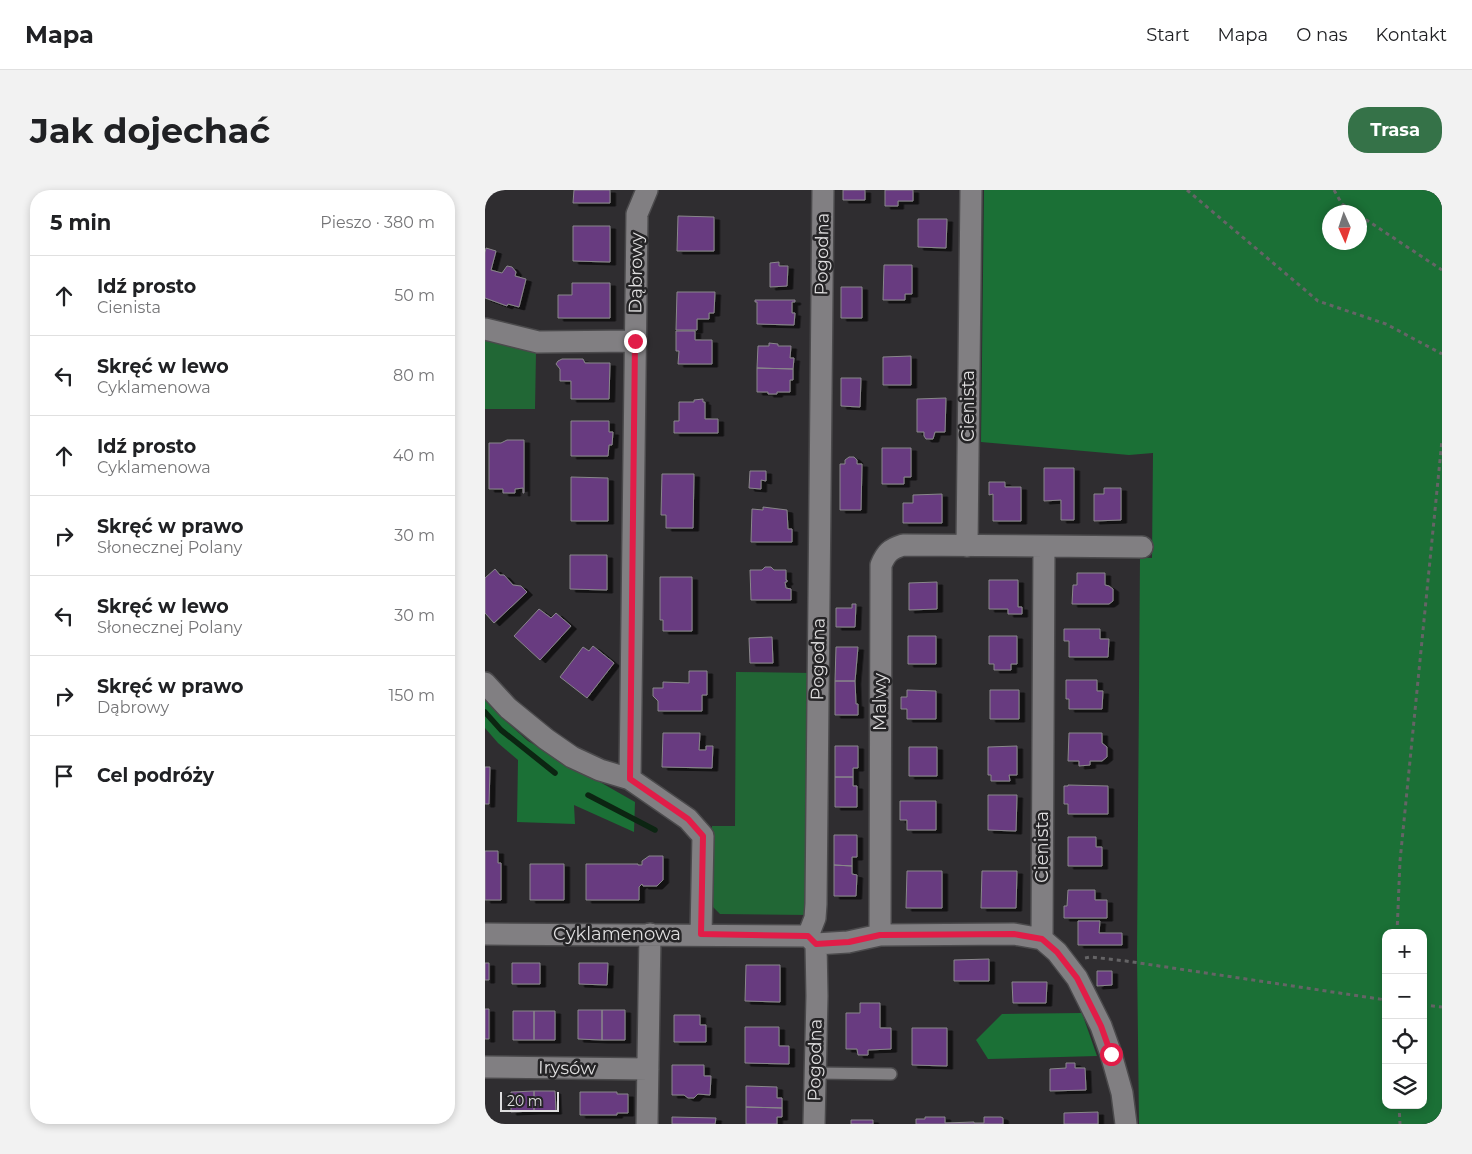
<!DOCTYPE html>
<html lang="pl">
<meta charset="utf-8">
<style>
:root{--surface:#fff;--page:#f2f2f2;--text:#202124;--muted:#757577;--line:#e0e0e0;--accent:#357248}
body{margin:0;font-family:Montserrat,sans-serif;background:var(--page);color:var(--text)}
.controls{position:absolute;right:15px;bottom:15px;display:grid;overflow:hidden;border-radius:10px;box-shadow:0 2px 8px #0003}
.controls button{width:45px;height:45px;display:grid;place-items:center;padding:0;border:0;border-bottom:1px solid var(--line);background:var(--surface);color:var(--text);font:25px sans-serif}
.compass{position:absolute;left:837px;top:15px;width:45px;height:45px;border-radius:50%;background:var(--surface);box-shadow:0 2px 8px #0003;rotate:177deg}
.scale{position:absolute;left:15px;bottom:12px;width:59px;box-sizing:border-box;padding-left:5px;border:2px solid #dfdedf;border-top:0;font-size:14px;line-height:18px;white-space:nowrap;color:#dfdedf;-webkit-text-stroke:4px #252426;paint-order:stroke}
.stop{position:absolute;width:15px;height:15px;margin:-11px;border:4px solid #e11d48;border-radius:50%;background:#fff}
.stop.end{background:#e11d48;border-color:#fff;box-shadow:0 1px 5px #0008}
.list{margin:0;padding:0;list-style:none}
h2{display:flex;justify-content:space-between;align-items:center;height:65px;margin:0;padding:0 20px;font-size:21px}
h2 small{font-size:16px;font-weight:400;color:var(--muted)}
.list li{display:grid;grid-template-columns:32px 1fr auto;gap:15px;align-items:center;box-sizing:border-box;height:80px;padding:0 20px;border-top:1px solid var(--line)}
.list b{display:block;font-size:19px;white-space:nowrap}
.list p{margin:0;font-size:16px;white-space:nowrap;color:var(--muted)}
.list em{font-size:16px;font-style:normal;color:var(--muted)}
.icon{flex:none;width:28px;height:28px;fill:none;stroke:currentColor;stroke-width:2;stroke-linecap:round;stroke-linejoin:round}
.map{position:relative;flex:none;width:957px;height:934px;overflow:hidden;border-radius:20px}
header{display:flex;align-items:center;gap:30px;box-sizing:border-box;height:70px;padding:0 25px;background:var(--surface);border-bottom:1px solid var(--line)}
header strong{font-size:24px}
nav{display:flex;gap:28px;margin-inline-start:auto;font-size:18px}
.intro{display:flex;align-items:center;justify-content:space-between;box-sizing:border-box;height:120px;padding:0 30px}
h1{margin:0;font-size:35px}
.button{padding:12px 22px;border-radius:20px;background:var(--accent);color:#fff;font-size:18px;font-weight:700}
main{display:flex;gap:30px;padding:0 30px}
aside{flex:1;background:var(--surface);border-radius:20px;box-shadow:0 2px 8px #0003}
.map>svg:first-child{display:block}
.green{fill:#216735}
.forest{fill:#1b7036;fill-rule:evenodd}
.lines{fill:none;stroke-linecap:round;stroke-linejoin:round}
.stream{stroke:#0c2512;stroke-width:5.5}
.building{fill:#673a80;stroke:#89878a;filter:url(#shadow)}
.lane-casing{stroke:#4b4a4c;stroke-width:14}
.street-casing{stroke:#4b4a4c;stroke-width:24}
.path{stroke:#656466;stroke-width:3;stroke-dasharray:4 4;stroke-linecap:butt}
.lane{stroke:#817f82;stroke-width:11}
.street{stroke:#817f82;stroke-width:21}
.route{stroke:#e11d48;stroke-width:6}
.labels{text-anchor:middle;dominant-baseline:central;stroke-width:5;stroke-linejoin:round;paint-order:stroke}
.street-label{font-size:18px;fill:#dfdedf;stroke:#252426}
</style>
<header>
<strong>Mapa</strong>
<nav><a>Start</a><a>Mapa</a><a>O nas</a><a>Kontakt</a></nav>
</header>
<div class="intro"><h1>Jak dojechać</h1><a class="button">Trasa</a></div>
<main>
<aside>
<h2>5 min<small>Pieszo · 380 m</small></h2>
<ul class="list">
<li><svg class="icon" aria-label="ahead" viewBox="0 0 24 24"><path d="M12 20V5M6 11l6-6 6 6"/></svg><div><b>Idź prosto</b><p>Cienista</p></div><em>50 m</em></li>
<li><svg class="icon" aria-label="left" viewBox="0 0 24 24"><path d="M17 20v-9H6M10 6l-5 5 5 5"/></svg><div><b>Skręć w lewo</b><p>Cyklamenowa</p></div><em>80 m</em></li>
<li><svg class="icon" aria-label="ahead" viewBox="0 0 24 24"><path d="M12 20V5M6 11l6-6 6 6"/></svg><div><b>Idź prosto</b><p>Cyklamenowa</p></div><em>40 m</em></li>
<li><svg class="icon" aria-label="right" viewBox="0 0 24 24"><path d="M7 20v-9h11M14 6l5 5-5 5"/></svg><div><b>Skręć w prawo</b><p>Słonecznej Polany</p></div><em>30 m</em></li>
<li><svg class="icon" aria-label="left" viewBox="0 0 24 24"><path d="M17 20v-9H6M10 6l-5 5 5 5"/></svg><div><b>Skręć w lewo</b><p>Słonecznej Polany</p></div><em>30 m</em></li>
<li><svg class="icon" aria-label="right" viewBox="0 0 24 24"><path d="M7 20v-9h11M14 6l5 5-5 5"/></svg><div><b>Skręć w prawo</b><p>Dąbrowy</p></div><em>150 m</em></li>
<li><svg class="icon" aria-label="arrive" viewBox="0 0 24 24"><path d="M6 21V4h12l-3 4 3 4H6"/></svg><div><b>Cel podróży</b></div></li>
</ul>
</aside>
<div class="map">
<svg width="957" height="934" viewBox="0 0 957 934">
<defs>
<filter id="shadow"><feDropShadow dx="5.5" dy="3" stdDeviation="0" flood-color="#0009"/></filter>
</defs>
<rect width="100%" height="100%" fill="#2f2d30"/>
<path class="green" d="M0 149 51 162 50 219H0Z
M251 482 327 483 324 725 235 724 227 716V636H250Z"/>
<path class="forest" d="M499 0H957V934H654L652 766 655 367 667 368 668 263 644 265 496 252ZM844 22H874V52H844ZM901 743H938V915H901Z
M0 509 15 526 43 551 150 612 149 642 89 615 90 634 32 632 33 570 13 553 0 538Z
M597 823 612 866 503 869 491 850 517 824Z"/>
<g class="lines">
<path class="stream" d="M0 522 16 540 70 583
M103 605 170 640"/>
</g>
<path class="building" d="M89 0H125V13H88Z
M358 0H380V10H358Z
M400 0H428V11H413V16H400Z
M193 26 229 27V61H192Z
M433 29H462L461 58 433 57Z
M88 36H125V72L88 71Z
M1 58 11 61 6 80 17 83 22 76 27 77 31 82 30 86 41 89 34 117 23 114 22 116 0 108V63Z
M294 72V76H303L302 96 285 97V73Z
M399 75H427V104H420V110H398Z
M87 93H125V128H73V105H87Z
M356 97H377V128H356Z
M192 102H230L229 123H224V129H212V140H191Z
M270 110H310V112H307V123H310L309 135 272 134V112H270Z
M191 141H210V150H227V174H193L194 161H191Z
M284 153 293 154V156H306L305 168H309L308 179 272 178 273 156H284Z
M426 166V195H398V167Z
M77 169H98L100 173H125L124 209H86V191H75V179L71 174 73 171Z
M272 178 308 179V190H305V202H292V204H283V202H272Z
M356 188H376L375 217 356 216Z
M461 208 460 242H450L448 249H441L439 246V242H432V209Z
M218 209V212H220V229H233V243H189V231H194V212H209V210Z
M86 231H124V242H128L127 255H124L123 266H86Z
M22 250H39V303H38V298L30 299V303H18V299H4V253H16Z
M397 258H426V287H419V294H397Z
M364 267H369L372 270V274H377L376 320H355V274H360V270Z
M559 278H589V330H576V310L559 311Z
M265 281H281V291L276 290V299L264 298Z
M177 284H209L208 338H181V325H176Z
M86 287 123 288V331H86Z
M504 292H520V297H536V331H508V304L504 305Z
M619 298H636V330L609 331V304H619Z
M457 304V333H418V313H428V305Z
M278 317 302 320 303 339H307V352H266L267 319 278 320Z
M85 365H122V400L85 399Z
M280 377H286L289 380H301V390H302V392H300L301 398 306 399V410H266L265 380H277Z
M10 379 15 385H19L28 395 36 396 42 402 9 433 0 423V388Z
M592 383H620V395L624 396 628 399V411L624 414H587L588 395H592Z
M175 387H207V441H178V430H175Z
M504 390H533V417H537V424H523V419H504Z
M452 392V419L424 420V393Z
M367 414H371L370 437H351V418H367Z
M54 419 66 428 71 423 86 436 55 470 29 446Z
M579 439H615V449H624L623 467H584V451H579Z
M423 446H451V474H423Z
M504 446H532V474H526V480H509V474H504Z
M287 447 288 473H265L264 448Z
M108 456 129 473 102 508 75 487 98 457 104 461Z
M351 457H373L370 491H350Z
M204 481H222V505H217V521H173V511L168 506V498H178V492L204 493Z
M581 490H612V501H618L617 519H584V509H581Z
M350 491H370L371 514H373V525H350Z
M422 500 451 501V529H422V519H416V507H422Z
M505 500H534V529H505Z
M178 543H215L214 560H221V556H228L227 578 177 577Z
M584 543H617V553L622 557V567L617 571H605V575L594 576V571H583Z
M350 556H373V578H368V587H350Z
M532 556V585H524L525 591H506V585H503V557Z
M424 557H452V586H424Z
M0 577H5L4 614H0Z
M350 587H368V596H372V617H350Z
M583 595 623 596V624H583V614H579V596H583Z
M503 605H532L531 641 503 640Z
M415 611H451V640H422V630H415Z
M349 645H372V667H367V676L349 675Z
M583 647H611V657H617V676H583Z
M0 661H13V673H16V710H0Z
M164 666H178V690L172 696H158L157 694 154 697V710H101V674H153V675H157V671Z
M45 674H79V710H45Z
M349 675 367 676V684L372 685 371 706H349Z
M422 681H457V718H421Z
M497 681H532L531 718H496Z
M583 700H610V710H622V728H579V716H582Z
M593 731H615L614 743H637V755H593Z
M504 769V791H469V770Z
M0 773H4V790H0Z
M27 773H55V794H27Z
M94 773H123L122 795 94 794Z
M261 775H295V812L260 811Z
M612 781H627V795L612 796Z
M527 792H562L561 813H528Z
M375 813H395V838H406V859L383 860V865H373L372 859H361V823H375Z
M0 819H4V849H0Z
M93 820H117V850L93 849Z
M117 820H140V850H117Z
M28 821H49V850H28Z
M49 821H70V850H49Z
M189 825H215V835H221V852H189Z
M260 837H294V856H304V874L260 873Z
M427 838H462V876L427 875Z
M581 873H590V878H600L601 900 565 901V879L581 878Z
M187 875H219V886H226L225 905 213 904 209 908H203L199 905H187Z
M261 896 292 897V908H297V918L261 917Z
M49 901V921L26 922V902Z
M49 901H70L71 921H49Z
M95 902H132V904H143V923H132V925H95Z
M261 917 297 918V927H292V934H261Z
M613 922V934H579V923Z
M187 927 231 928 230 934H187Z
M440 927H460V933L489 932V933H499V927H516L518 928V934H431V929H440Z
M366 930H388V934H366Z"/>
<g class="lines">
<g class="lane-casing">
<path id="lane" d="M330 883 406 884"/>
</g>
<g class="street-casing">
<path id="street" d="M0 139 53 152 150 151
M482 356 486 0
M559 356 657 357
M0 493 23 518 61 549 87 567 115 580 145 589 203 629 218 646 216 744
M145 589 152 24 162 0
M0 744 323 746
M395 745 396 375C401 363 405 359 418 355L559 356 557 749
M323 746 330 728 331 714 338 0
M323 746 331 754 332 806 329 934
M331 754 363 752 395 745 529 744 557 749 572 762 592 788 616 836 626 864 637 903 641 934
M0 877 163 879
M162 934 165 744"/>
</g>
<path class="path" d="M702 0 833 111 901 134 957 164
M849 0 857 14 870 22
M874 25 957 80
M912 743 915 671 957 250
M600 768 606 767 641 771 901 810
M938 815 957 817
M914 915 915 934"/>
<use href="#lane" class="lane"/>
<use href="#street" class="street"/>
</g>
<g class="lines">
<path class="route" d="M150 151 145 589 203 629 218 646 216 744 323 746 331 754 364 752 395 745 529 744 557 749 572 762 592 788 616 836 626 864"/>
</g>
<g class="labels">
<g class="street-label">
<text transform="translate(337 64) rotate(-89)">Pogodna</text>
<text transform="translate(151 83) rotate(-89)">Dąbrowy</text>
<text transform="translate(483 216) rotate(-90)">Cienista</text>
<text transform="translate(333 469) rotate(-89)">Pogodna</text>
<text transform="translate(395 512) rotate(-90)">Malwy</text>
<text transform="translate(557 657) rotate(-90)">Cienista</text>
<text x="132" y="744">Cyklamenowa</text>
<text transform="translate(330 870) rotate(-89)">Pogodna</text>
<text transform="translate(82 878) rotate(1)">Irysów</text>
</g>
</g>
</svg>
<div class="controls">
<button>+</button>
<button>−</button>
<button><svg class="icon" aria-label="locate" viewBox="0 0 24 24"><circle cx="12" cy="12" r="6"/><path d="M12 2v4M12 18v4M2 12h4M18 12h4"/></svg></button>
<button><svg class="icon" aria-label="layers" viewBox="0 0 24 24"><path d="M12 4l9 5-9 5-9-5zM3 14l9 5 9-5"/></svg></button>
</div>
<svg class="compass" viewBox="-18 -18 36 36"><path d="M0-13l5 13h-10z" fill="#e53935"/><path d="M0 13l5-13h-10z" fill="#757577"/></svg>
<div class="scale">20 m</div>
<div class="stop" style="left:626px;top:864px"></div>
<div class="stop end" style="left:150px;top:151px"></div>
</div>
</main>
